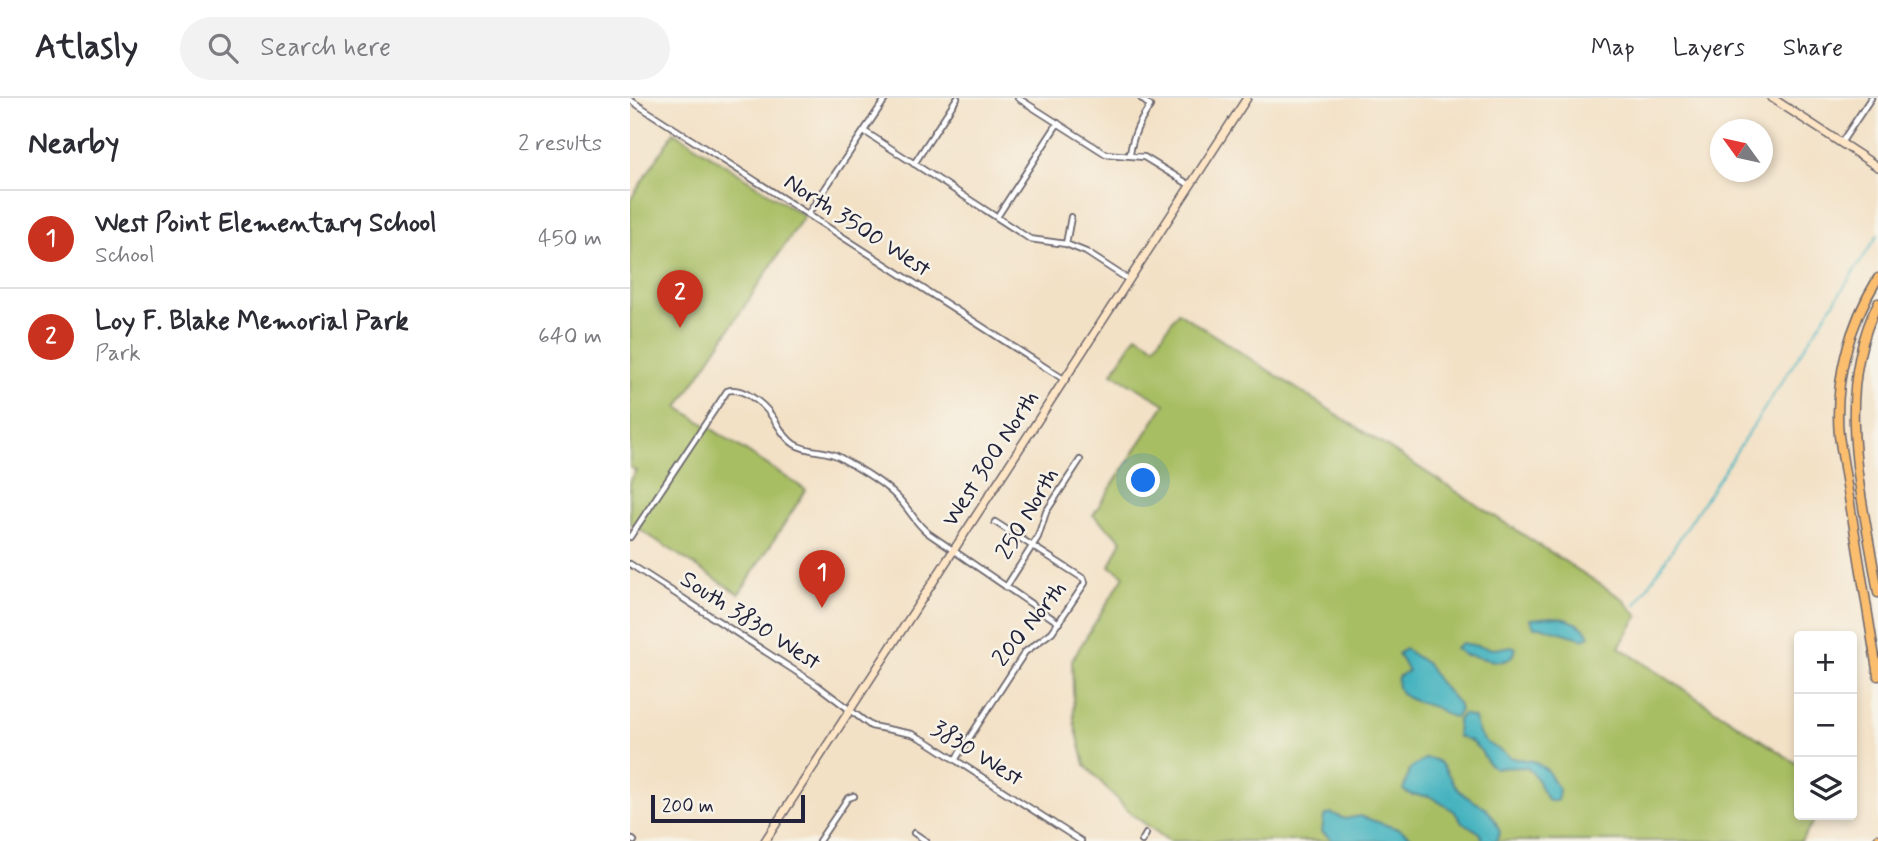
<!DOCTYPE html>
<meta charset="utf-8">
<style>
:root{--surface:#fff;--page:#f2f2f3;--text:#2b2b33;--muted:#7c7c81;--line:#e1e1e2;--accent:#c8321e}
body{margin:0;font-family:Mynerve,sans-serif;background:var(--page);color:var(--text)}
.controls{position:absolute;right:21px;bottom:21px;display:grid;overflow:hidden;border-radius:7px;box-shadow:0 4px 10px #0003}
.controls button{width:63px;height:63px;display:grid;place-items:center;padding:0;border:0;border-bottom:2px solid var(--line);background:var(--surface);color:var(--text);font:35px sans-serif}
.compass{position:absolute;left:1080px;top:21px;width:63px;height:63px;border-radius:50%;background:var(--surface);box-shadow:0 4px 10px #0003;rotate:303deg}
.scale{position:absolute;left:21px;bottom:18px;width:154px;box-sizing:border-box;padding-left:7px;border:4px solid #22223b;border-top:0;font-size:19px;line-height:24px;white-space:nowrap;color:#22223b;-webkit-text-stroke:5px #f7f3e8;paint-order:stroke}
.you{position:absolute;left:514px;top:383px;width:24px;height:24px;margin:-18px;border:5px solid #fff;border-radius:50%;background:#1a73e8;box-shadow:0 0 0 10px #1a73e833}
.badge{display:grid;place-items:center;width:46px;height:46px;border-radius:50%;background:var(--accent);color:#fff;font-size:23px;font-weight:700}
.pin{position:absolute;translate:-50% -58px;filter:drop-shadow(0 2px 4px #0008)}
.pin::after{content:'';position:absolute;top:37px;width:24px;height:21px;background:inherit;clip-path:polygon(0 0,100% 0,50% 100%)}
.list{margin:0;padding:0;list-style:none}
h2{display:flex;justify-content:space-between;align-items:center;height:91px;margin:0;padding:0 28px;font-size:30px}
h2 small{font-size:23px;font-weight:400;color:var(--muted)}
.list li{display:grid;grid-template-columns:46px 1fr auto;gap:21px;align-items:center;box-sizing:border-box;height:98px;padding:0 28px;border-top:2px solid var(--line)}
.list b{display:block;font-size:26px;white-space:nowrap}
.list p{margin:0;font-size:23px;white-space:nowrap;color:var(--muted)}
.list em{font-size:23px;font-style:normal;color:var(--muted)}
.icon{flex:none;width:38px;height:38px;fill:none;stroke:currentColor;stroke-width:2;stroke-linecap:round;stroke-linejoin:round}
.map{position:relative;flex:none;width:1248px;height:743px;overflow:hidden}
header{display:flex;align-items:center;gap:42px;box-sizing:border-box;height:98px;padding:0 35px;background:var(--surface);border-bottom:2px solid var(--line)}
header strong{font-size:33px}
nav{display:flex;gap:38px;margin-inline-start:auto;font-size:24px}
.search{width:490px;height:63px;background:var(--page);display:flex;align-items:center;gap:18px;box-sizing:border-box;padding:0 24px;border-radius:38px;color:var(--muted);font-size:26px}
main{display:flex}
aside{flex:1;background:var(--surface)}
.map>svg:first-child{display:block}
.green{fill:#a8be63;stroke:#65704f;stroke-width:2}
.water{fill:#44b3bf;stroke:#336a7d;stroke-width:2}
.lines{fill:none;stroke-linecap:round;stroke-linejoin:round}
.stream{stroke:#44b3bf;stroke-width:2}
.minor-casing{stroke:#6b656c;stroke-width:8}
.secondary-casing{stroke:#6b656c;stroke-width:10}
.primary-casing{stroke:#6b656c;stroke-width:11}
.minor{stroke:#fff;stroke-width:4.5}
.secondary{stroke:#fde5c5;stroke-width:7}
.primary{stroke:#fbbe6e;stroke-width:8}
.labels{text-anchor:middle;dominant-baseline:central;stroke-width:5;stroke-linejoin:round;paint-order:stroke}
.street-label{font-size:24px;fill:#22223b;stroke:#f7f3e8}
</style>
<header>
<strong>Atlasly</strong>
<div class="search"><svg class="icon" aria-label="search" viewBox="0 0 24 24"><circle cx="10" cy="10" r="6"/><path d="M15 15l6 6"/></svg>Search here</div>
<nav><a>Map</a><a>Layers</a><a>Share</a></nav>
</header>
<main>
<aside>
<h2>Nearby<small>2 results</small></h2>
<ul class="list">
<li><span class="badge">1</span><div><b>West Point Elementary School</b><p>School</p></div><em>450 m</em></li>
<li><span class="badge">2</span><div><b>Loy F. Blake Memorial Park</b><p>Park</p></div><em>640 m</em></li>
</ul>
</aside>
<div class="map">
<svg width="1248" height="743" viewBox="0 0 1248 743">
<rect width="100%" height="100%" fill="#f7f3e8"/>
<filter id="ink" filterUnits="userSpaceOnUse"><feTurbulence type="fractalNoise" baseFrequency=".0143" numOctaves="2"/><feDisplacementMap in="SourceGraphic" scale="14" xChannelSelector="R" yChannelSelector="G"/><feConvolveMatrix kernelMatrix="1 2 1 2 8 2 1 2 1" color-interpolation-filters="sRGB"/></filter>
<filter id="wash" filterUnits="userSpaceOnUse"><feTurbulence type="fractalNoise" baseFrequency=".00686" numOctaves="4" result="noise"/><feDisplacementMap in="SourceGraphic" scale="28" xChannelSelector="R" yChannelSelector="G"/><feGaussianBlur stdDeviation="1.57" result="paint"/><feColorMatrix in="noise" values="0 0 0 0 0 0 0 0 0 0 0 0 0 0 0 0 0 1.4 0 .05"/><feComposite in="paint" operator="in"/></filter>
<g filter="url(#wash)">
<rect width="100%" height="100%" fill="#f3e1c6"/>
<path class="green" d="M44 34 174 118 48 309 176 392 109 496 0 425V382L6 373 0 369V102Z
M548 214 993 501 1008 518 989 549 1169 667V717H1188L1171 743H539L500 715 455 667 444 623 442 562 494 478 480 468 492 442 463 417 535 306 482 275 507 237 525 248Z"/>
<path class="water" d="M920 519C934 519 953 525 960 538L954 541 913 529H904L900 521Z
M832 545 864 551 882 548 886 550C879 576 850 556 834 557L825 550Z
M775 551 797 566 807 582 828 605 830 612 826 619C816 619 814 613 806 610 791 603 763 603 768 579L778 573 768 556Z
M833 616 844 620 849 636 855 643 882 660 903 663 917 672 929 692 927 703H919C909 692 910 679 896 669L865 670 858 665 851 653 841 643 827 638 828 622Z
M796 660C815 661 816 676 826 689 843 710 857 699 870 734L866 743H853L850 735 831 723 824 713 799 698 782 697 773 692 780 671Z
M701 715 715 721 730 718 771 732 787 743H703L692 734 694 718Z"/>
<g class="lines">
<path class="stream" d="M1006 507 1248 137"/>
</g>
</g>
<g filter="url(#ink)">
<g class="lines">
<g class="minor-casing">
<path id="minor" d="M388 0 476 56 514 59 560 87
M0 2 435 282
M234 33 400 141 436 146 456 154 499 182
M1211 45 1241 0
M500 56C503 36 509 25 520 8L511 0
M284 66 327 0
M178 116 256 0
M367 119 428 25
M436 146 441 119
M0 439 97 293C111 288 133 305 141 317 149 327 152 338 164 346 178 355 195 351 209 359 228 370 252 383 267 399 279 410 285 425 298 435L429 525
M0 466 187 587 241 628 282 636 296 643 451 743
M376 489 408 439 416 414 450 362
M325 662 395 554 422 534 455 485 454 481 365 424
M284 735 296 743
M0 740 4 743
M189 743 218 700 224 698
M512 743 516 736"/>
</g>
<g class="secondary-casing">
<path id="secondary" d="M1142 0 1248 69
M135 743 617 0"/>
</g>
<g class="primary-casing">
<path id="primary" d="M1248 180C1219 227 1204 282 1209 338L1248 578
M1248 205C1202 297 1233 399 1248 495
M1247 743 1248 741"/>
</g>
<use href="#minor" class="minor"/>
<use href="#secondary" class="secondary"/>
<use href="#primary" class="primary"/>
</g>
</g>
<g class="labels">
<g class="street-label">
<text transform="translate(227 128) rotate(33)">North 3500 West</text>
<text transform="translate(361 361) rotate(-57)">West 300 North</text>
<text transform="translate(398 416) rotate(-60)">250 North</text>
<text transform="translate(120 523) rotate(33)">South 3830 West</text>
<text transform="translate(400 526) rotate(-51)">200 North</text>
<text transform="translate(347 656) rotate(32)">3830 West</text>
</g>
</g>
</svg>
<div class="controls">
<button>+</button>
<button>−</button>
<button><svg class="icon" aria-label="layers" viewBox="0 0 24 24"><path d="M12 4l9 5-9 5-9-5zM3 14l9 5 9-5"/></svg></button>
</div>
<svg class="compass" viewBox="-18 -18 36 36"><path d="M0-13l5 13h-10z" fill="#e53935"/><path d="M0 13l5-13h-10z" fill="#7c7c81"/></svg>
<div class="scale">200 m</div>
<div class="you"></div>
<div class="pin badge" style="left:192px;top:510px">1</div>
<div class="pin badge" style="left:50px;top:230px">2</div>
</div>
</main>
